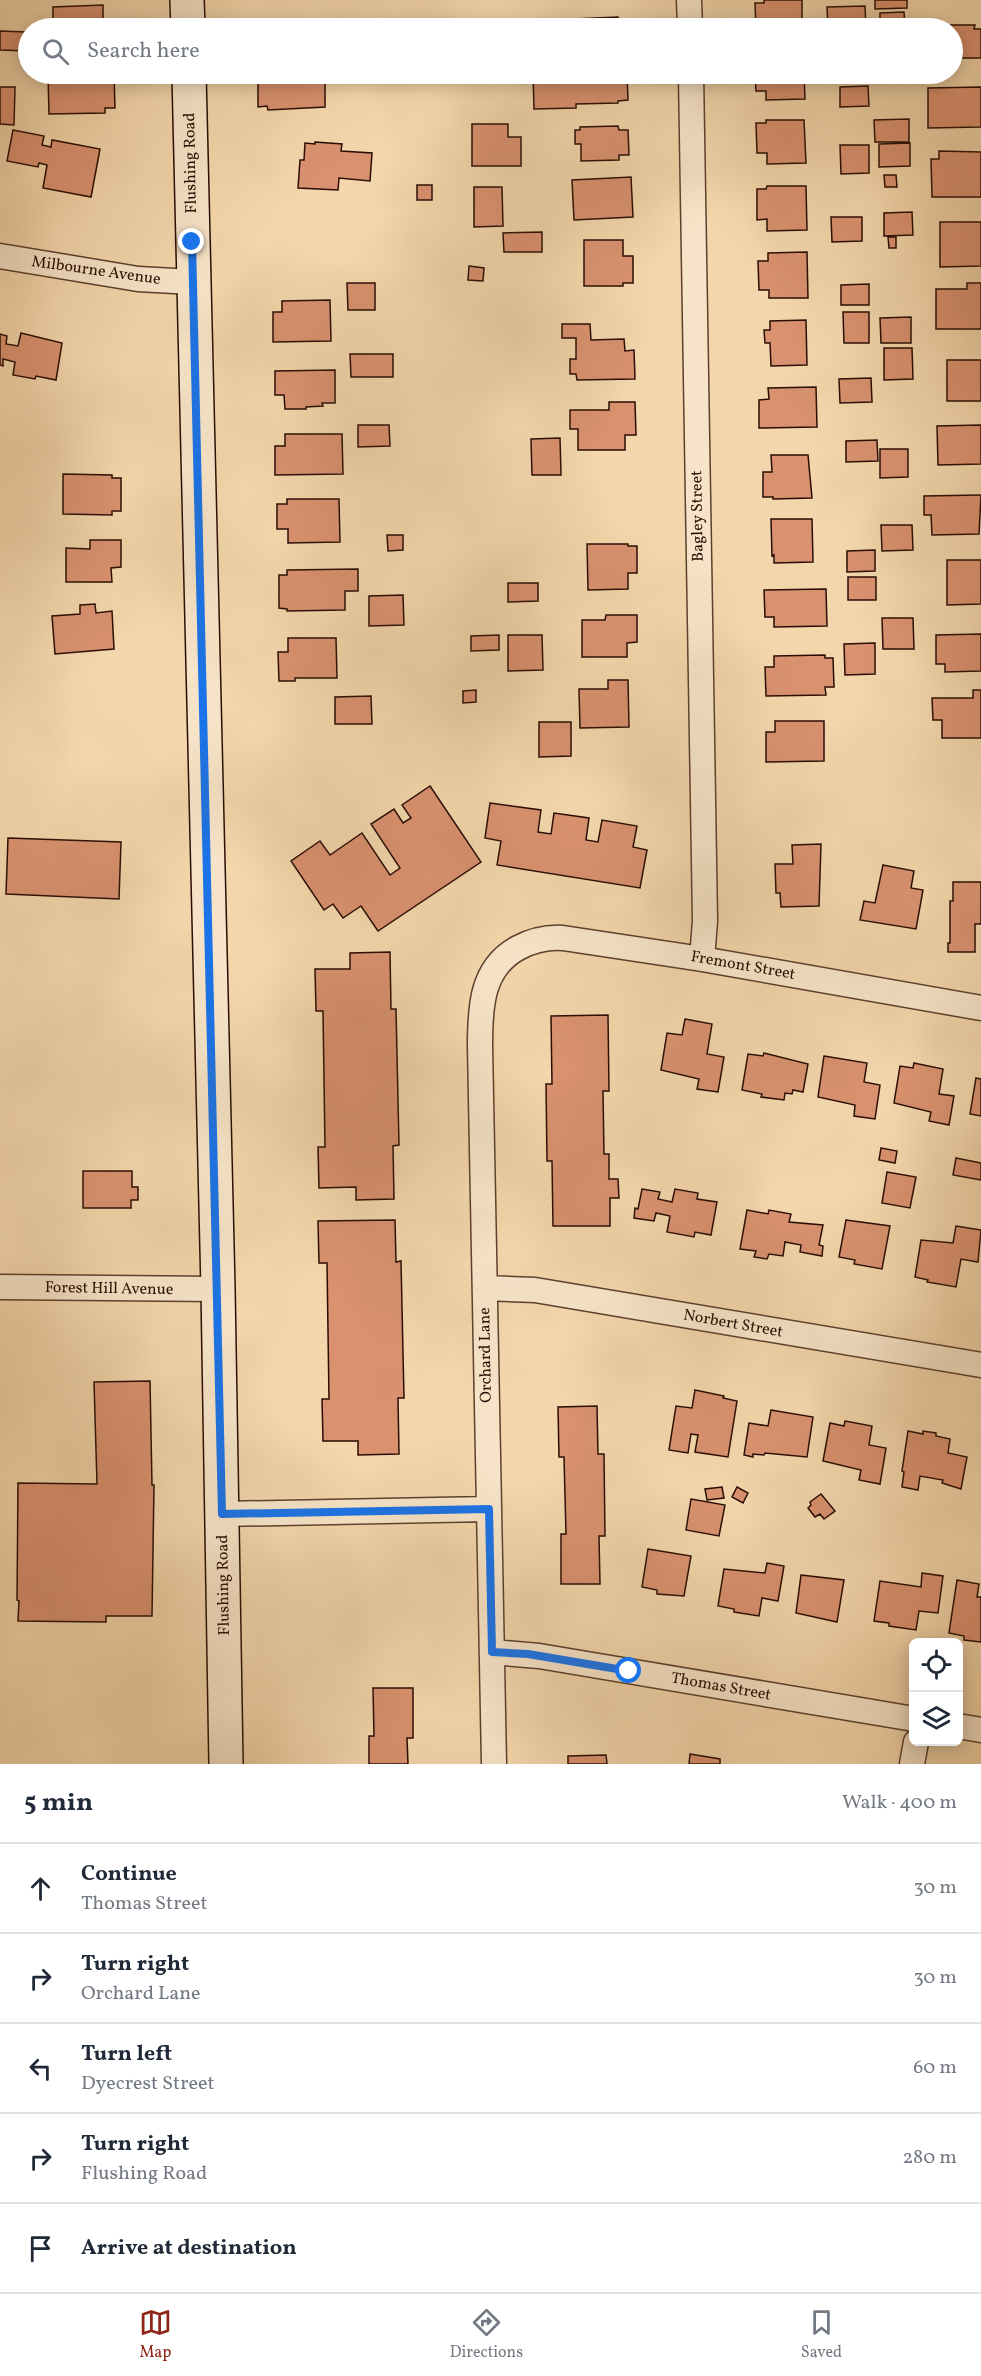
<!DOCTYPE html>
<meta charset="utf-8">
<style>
:root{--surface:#fff;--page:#f2f2f3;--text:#1f2937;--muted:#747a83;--line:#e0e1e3;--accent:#8f2418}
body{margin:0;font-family:Vollkorn,serif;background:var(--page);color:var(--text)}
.controls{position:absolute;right:18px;bottom:18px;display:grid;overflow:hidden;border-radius:9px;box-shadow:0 3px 15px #0003}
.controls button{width:54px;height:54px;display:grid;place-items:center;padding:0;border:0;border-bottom:2px solid var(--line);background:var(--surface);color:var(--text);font:30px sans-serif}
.stop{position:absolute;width:18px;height:18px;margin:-14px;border:4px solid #1a73e8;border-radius:50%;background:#fff}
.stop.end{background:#1a73e8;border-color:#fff;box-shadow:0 2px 6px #0008}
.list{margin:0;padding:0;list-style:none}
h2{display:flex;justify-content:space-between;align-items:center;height:78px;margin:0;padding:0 24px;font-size:26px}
h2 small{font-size:20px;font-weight:400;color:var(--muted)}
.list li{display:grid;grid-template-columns:39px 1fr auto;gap:18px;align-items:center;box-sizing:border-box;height:90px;padding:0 24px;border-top:2px solid var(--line)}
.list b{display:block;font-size:22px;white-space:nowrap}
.list p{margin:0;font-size:20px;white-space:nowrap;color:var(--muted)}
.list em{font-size:20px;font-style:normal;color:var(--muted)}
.icon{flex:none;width:33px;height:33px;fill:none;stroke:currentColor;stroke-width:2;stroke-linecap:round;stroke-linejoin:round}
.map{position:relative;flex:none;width:981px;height:1764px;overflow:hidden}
.search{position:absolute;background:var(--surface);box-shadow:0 3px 15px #0003;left:18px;right:18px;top:18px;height:66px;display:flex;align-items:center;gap:15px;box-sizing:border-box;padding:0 21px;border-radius:33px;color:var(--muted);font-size:22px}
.sheet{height:528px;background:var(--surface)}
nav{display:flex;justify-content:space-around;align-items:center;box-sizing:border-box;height:84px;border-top:2px solid var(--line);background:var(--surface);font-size:16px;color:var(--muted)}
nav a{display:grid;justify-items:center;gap:3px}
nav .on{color:var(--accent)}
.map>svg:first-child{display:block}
.building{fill:#d9916f;stroke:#290e05;stroke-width:1.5}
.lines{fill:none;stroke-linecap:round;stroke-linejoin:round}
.minor-casing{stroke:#5c402e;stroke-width:27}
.secondary-casing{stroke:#290e05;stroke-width:36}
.minor{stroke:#f7e4c8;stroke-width:24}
.secondary{stroke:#f7e4c8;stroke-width:33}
.route{stroke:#1a73e8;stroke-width:8}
.labels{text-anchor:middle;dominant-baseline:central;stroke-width:4.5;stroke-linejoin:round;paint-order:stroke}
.street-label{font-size:16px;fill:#290e05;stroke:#f7e4c8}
</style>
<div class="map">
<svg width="981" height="1764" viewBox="0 0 981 1764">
<rect width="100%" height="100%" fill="#f3d6ab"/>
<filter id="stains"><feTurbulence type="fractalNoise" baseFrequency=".00333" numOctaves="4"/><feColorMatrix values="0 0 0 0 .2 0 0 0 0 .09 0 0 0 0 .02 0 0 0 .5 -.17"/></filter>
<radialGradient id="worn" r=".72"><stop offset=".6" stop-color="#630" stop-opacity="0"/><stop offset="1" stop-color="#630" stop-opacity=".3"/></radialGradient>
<path class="building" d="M764 0H802V28H756L755 3H764Z
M875 0H907V8L875 9Z
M103 5V28H53V7Z
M865 6 866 28H828L827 7Z
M904 12 905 28H880V13Z
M618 17V20H625V28H573V19Z
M266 24H302V28H256V26H266Z
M922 25H975L974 29H981V58H952V28H923Z
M0 31 26 32V51L0 50Z
M48 74H114L115 108H105V113L49 114Z
M533 74H618V76L627 75 628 100 618 101V103L576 104V108L534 109Z
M755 74H804L805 99 766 100V91H756Z
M303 79 325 80V107L268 110 267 106 258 107V82H268V80Z
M868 86 869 106 840 107V87Z
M0 87H15L14 125 0 124Z
M981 87V127L928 128V88Z
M909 119V142H875L874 120Z
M766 120H804L806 163 767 164V153H757L756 123H766Z
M472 124H508V137H521V166H472Z
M618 126 619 130H628L629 155H619V160L581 161V144H575V130H580V127Z
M13 130 44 136 42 145 51 147 52 140 100 149 91 197 43 188 47 165 39 163 38 167 7 161Z
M315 142 342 144 341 151 372 153 370 181 339 178 338 190 298 188 300 160H304L305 143 315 144Z
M910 143V166L879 167V144Z
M840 145H869V173L841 174Z
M939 151 981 152V197H932L931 159H939Z
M884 175H896L897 187H885Z
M631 177 633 217 574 220 572 180Z
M417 185H432V200H417Z
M767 186H806L807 230 767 231V219L757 220V189H766Z
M474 187H502L503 226 474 227Z
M912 212 913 235 884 236V213Z
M831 217H862V241L832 242Z
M940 222H981V266L940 267Z
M542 232V252H504L503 233Z
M888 237H896V248H889Z
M584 240H623V256H633V283H623V286H584Z
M807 252 808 298H769V290H759L758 261H768V253Z
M469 266 484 268 483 281 468 280Z
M347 283H375V310H348Z
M967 283H981V329H936V289H967Z
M869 284V305H841V285Z
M330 300 331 341 273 342V312H282V301Z
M843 312H869V343H844Z
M911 317V343H881L880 318Z
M806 320 807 365 771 366 770 343H765L764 330H770V321Z
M562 324H590L591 340 624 339 625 351 634 350 635 379 577 380 576 374H570V359H576V338H562Z
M21 333 62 343 56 380 36 376 35 379 13 375 15 362 3 359V366L0 365V334L7 336 6 344 18 346Z
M884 348H912L913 379 884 380Z
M350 354H393V377H351Z
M947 360H981V401H947Z
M335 370V403H322L323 406 306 407V409H285L284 395H275V371Z
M871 378 872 402 840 403 839 379Z
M816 387 817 427 759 428V400L769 399 768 388Z
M609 402H635L636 435H625V450H578V429H570V410H609Z
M358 425H389L390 446 358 447Z
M981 425V464L938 465 937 426Z
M285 434H342L343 474 275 475V446H285Z
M560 438 561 475H532L531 439Z
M877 440 878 461 846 462V441Z
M880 449H908V477L880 478Z
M771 455H808L812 498 773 499V497H763V472H772Z
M63 474 112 475V478H121V511H112V515L63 514Z
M981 495 979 534 932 535 931 515H924V496Z
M287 499H339L340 542 288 543V529H277V504H287Z
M771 519H812L813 562 774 563V555L772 556Z
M881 525H912L913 550 882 551Z
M387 535H403V550L388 551Z
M90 540H121V567L111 568 112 582H66V548L90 549Z
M587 544H628V546H637V573H628V589L588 590Z
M875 550V571L847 572V551Z
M947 560H981V604L947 605Z
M358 569V591H345V610L287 611V609L279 608V575H287V570Z
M848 577H876V600H848Z
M508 583H538V601L508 602Z
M826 589 827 626 774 627V617H765L764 590Z
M403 595 404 625 369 626V596Z
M95 604 96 613 112 611 114 649 55 654 52 616 80 614V605Z
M606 615H637V642L627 643V657H582V620H605Z
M882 618H913L914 649H883Z
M981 634V671L945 672V664H936V635Z
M499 635V650L471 651V636Z
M508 635H542L543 670 508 671Z
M288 638H336L337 678H295V681H279L278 652H288Z
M875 643V674L845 675 844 644Z
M825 655V658H833L834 687H825L826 695 766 696 765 667H774V656Z
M608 680H628L629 727 580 728 579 689H608Z
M476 690V702L463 703V691Z
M973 690H981V738H942V720H933L932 698H973Z
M371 696 372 724H335V697Z
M775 721H824V761L766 762V732H775Z
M539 722H571V756L539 757Z
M430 786 481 862 378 931 361 906 343 918 333 904 324 910 291 861 320 841 330 855 362 833 390 875 400 868 371 824 394 809 403 823 411 818 402 805Z
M490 803 541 810 538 832 551 834 554 813 589 818 586 840 598 842 602 820 637 826 633 847 647 850 640 888 497 865 501 841 485 838Z
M8 838 121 842 119 899 6 894Z
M821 844 819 906 781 907 780 893H776L775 864H793L792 845Z
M883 865 914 871 911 888 923 890 916 929 860 920 864 901 875 903Z
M953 882H981V924H975V952H948V943H950V901H953Z
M390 952 391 1009H396L399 1145 393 1146 394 1199 356 1200V1187L319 1188 318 1147H325L323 1011H316L315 969H350V953Z
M608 1015 609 1091H603L604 1154H609V1179H618L619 1198H610V1226H553L552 1161H547L546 1084H552L551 1016Z
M685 1019 712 1024 707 1054 724 1057 718 1092 697 1089 699 1079 661 1070 667 1033 682 1035Z
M764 1053 808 1064 803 1092 793 1090 792 1094 785 1093 784 1100 761 1097 762 1094 742 1090 748 1054 763 1056Z
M824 1056 867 1063 864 1082 880 1085 875 1119 854 1116 855 1105 818 1097Z
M914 1063 943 1069 939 1094 954 1096 949 1125 929 1121 931 1112 894 1103 900 1066 913 1068Z
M976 1078 981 1079V1116L970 1114Z
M881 1148 897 1151 895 1163 879 1160Z
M956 1158 981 1163V1180L953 1175Z
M83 1171H132V1187H138V1200H131V1208H83Z
M887 1172 916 1177 910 1208 882 1203Z
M642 1189 660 1192 658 1199 672 1202 675 1189 698 1193 697 1199 717 1202 711 1235 695 1232 694 1237 667 1232 670 1216 656 1213 654 1221 634 1218 635 1208 638 1209Z
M747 1210 768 1214 769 1210 791 1214 789 1222 823 1225 819 1245 823 1246 822 1256 800 1252 801 1245 785 1242 783 1256 769 1254 767 1259 754 1257 756 1251 740 1249Z
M395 1220 396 1262 401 1261 404 1398H398L399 1454 358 1455V1441H323L322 1399H329L327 1263H319L318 1221Z
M846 1220 890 1226 882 1269 854 1264 855 1260 839 1257Z
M956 1226 981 1230 978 1262 961 1259 956 1287 927 1282 928 1280 915 1277 921 1240 953 1243Z
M150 1381 152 1485H154L152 1616H106V1622L18 1621 19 1601 17 1600 18 1483 97 1484 94 1382Z
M695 1390 724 1396 723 1398 737 1401 728 1457 695 1452 698 1435 691 1434 688 1453 669 1450 676 1406 692 1408Z
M597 1406 598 1454H604L605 1536H599L600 1584H561V1534H566L564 1457H559L558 1407Z
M771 1410 813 1417 807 1457 765 1453 764 1455 753 1454V1457L744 1455 749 1423 768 1426Z
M845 1421 872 1426 869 1445 886 1448 880 1484 859 1480 861 1470 823 1461 830 1423 844 1426Z
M908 1431 923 1434V1431L936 1433V1436L950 1439 948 1453 967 1457 961 1489 942 1483 943 1480 920 1476 918 1490 902 1487 904 1472 902 1471Z
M722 1487 724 1498 707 1500 705 1489Z
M737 1487 748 1493 743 1503 732 1497Z
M821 1494 835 1511 824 1519 820 1514 815 1517 808 1508 811 1505 810 1502Z
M691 1499 725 1505 719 1536 686 1530Z
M648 1549 691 1556 684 1596 657 1594V1590L642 1587Z
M767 1563 784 1566 778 1601 762 1598 759 1616 734 1612V1609L718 1606 724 1569 765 1573Z
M922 1573 943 1576 938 1613 919 1611 916 1630 889 1626V1623L874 1621 880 1581 921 1587Z
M801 1575 844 1580 837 1622 796 1613Z
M957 1580 979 1584 977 1597H981V1642L964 1640V1636L949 1633Z
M373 1688H413V1738H407L408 1764H369V1736H374Z
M690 1754 720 1759V1764H689Z
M606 1755 607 1764H568V1756Z"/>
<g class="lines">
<g class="minor-casing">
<path id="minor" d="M689 0 690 28
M691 74 705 921 702 959
M0 256 138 279 193 282
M0 1287 218 1289
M485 1288 535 1290 981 1365
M222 1514 489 1509
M492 1652 539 1656 914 1719
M958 1726 981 1730
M494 1764 480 1046C480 1008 481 968 518 948 533 940 547 937 563 938L702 959 981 1008
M912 1764 916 1742"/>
</g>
<g class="secondary-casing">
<path id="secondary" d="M187 0 188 28
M189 74 218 1289 226 1764"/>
</g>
<use href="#minor" class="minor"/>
<use href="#secondary" class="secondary"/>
</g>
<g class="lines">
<path class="route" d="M192 242 222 1514 489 1509 492 1652 528 1654 629 1671"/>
</g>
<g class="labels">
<g class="street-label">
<text transform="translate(191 163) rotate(-91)">Flushing Road</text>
<text transform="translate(96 271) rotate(8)">Milbourne Avenue</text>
<text transform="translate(698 516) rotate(-91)">Bagley Street</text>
<text transform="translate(743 966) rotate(10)">Fremont Street</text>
<text transform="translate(109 1289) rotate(1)">Forest Hill Avenue</text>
<text transform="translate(733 1324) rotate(10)">Norbert Street</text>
<text transform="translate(486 1355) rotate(-91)">Orchard Lane</text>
<text transform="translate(224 1585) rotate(-91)">Flushing Road</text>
<text transform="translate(721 1687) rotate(10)">Thomas Street</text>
</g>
</g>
<rect width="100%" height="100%" filter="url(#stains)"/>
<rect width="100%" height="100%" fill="url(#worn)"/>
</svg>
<div class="controls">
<button><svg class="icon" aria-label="locate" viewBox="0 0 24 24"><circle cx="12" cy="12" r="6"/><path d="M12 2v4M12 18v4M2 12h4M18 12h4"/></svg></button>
<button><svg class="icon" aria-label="layers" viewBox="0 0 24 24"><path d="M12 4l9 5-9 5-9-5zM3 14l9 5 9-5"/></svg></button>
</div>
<div class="stop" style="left:629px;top:1671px"></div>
<div class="stop end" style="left:192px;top:242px"></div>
<div class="search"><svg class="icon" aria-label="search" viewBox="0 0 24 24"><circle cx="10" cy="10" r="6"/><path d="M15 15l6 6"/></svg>Search here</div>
</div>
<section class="sheet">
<h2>5 min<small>Walk · 400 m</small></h2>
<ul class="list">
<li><svg class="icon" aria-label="ahead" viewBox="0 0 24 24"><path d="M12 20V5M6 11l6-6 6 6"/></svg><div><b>Continue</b><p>Thomas Street</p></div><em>30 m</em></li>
<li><svg class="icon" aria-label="right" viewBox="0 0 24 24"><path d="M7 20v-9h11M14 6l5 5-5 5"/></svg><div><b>Turn right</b><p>Orchard Lane</p></div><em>30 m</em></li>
<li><svg class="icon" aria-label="left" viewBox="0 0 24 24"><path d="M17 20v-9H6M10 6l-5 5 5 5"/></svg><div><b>Turn left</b><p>Dyecrest Street</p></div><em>60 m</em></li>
<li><svg class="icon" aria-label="right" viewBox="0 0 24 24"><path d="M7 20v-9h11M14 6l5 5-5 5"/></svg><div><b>Turn right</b><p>Flushing Road</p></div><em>280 m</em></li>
<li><svg class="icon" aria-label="arrive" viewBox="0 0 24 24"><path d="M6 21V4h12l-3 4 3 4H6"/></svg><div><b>Arrive at destination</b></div></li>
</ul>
</section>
<nav>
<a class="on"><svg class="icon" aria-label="map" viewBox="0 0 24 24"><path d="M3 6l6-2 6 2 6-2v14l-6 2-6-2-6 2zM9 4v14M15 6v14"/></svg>Map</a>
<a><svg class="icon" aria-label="directions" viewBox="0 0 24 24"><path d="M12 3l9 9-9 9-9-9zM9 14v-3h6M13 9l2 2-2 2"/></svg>Directions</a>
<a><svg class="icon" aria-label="saved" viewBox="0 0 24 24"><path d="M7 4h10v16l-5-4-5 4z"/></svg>Saved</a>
</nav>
